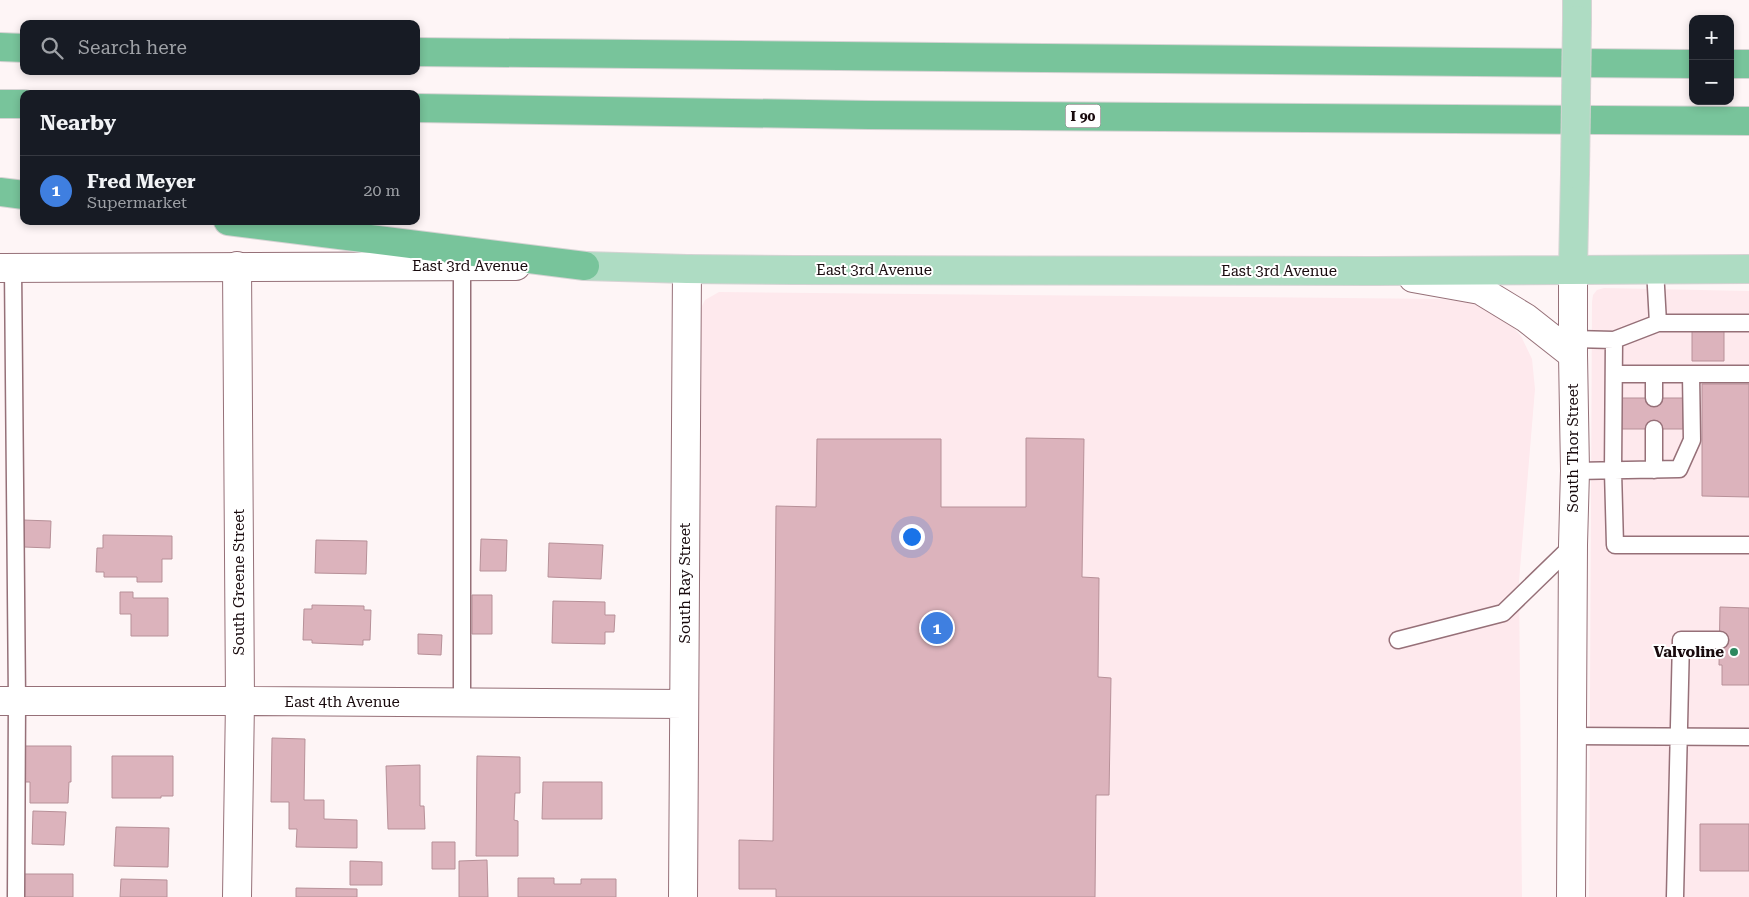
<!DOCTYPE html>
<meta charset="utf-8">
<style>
:root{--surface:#171b24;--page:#242831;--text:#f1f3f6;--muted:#9ea1a6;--line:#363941;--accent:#0f766e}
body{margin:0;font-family:"Roboto Serif",serif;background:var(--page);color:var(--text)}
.controls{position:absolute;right:15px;top:15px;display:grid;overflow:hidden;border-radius:10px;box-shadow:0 2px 8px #0003}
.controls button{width:45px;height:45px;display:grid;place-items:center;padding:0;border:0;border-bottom:1px solid var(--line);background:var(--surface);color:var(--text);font:25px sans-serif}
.you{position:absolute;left:911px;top:536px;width:18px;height:18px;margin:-12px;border:4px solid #fff;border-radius:50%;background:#1a73e8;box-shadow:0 0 0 8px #1a73e833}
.badge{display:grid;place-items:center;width:32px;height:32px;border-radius:50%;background:var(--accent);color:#fff;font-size:16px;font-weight:700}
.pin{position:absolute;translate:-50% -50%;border:2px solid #fff;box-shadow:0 1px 5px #0006}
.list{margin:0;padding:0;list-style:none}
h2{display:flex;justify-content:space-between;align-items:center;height:65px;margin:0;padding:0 20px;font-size:21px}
h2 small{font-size:16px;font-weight:400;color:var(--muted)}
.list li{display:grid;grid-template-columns:32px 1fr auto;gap:15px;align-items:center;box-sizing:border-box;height:70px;padding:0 20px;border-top:1px solid var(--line)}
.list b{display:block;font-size:19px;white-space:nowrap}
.list p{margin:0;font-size:16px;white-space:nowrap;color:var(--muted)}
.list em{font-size:16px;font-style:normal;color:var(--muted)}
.icon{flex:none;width:28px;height:28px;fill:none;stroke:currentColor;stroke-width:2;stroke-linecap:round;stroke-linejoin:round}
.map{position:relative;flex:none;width:1749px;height:897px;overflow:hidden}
.search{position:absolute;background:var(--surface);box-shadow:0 2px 8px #0003;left:20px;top:20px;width:400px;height:55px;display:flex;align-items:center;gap:12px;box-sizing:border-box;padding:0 18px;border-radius:10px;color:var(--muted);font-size:19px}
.panel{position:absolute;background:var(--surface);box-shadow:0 2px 8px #0003;left:20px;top:90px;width:400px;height:135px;border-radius:10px}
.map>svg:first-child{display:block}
.built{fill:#fee9ed}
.building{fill:#dcb3bc;stroke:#b79098}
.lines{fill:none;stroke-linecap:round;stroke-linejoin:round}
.lane-casing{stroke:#967078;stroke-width:19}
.street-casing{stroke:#967078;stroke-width:30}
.secondary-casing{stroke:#967078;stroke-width:30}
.primary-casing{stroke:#d5d3d3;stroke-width:30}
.highway-casing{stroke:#d5d3d3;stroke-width:30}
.lane{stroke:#fff;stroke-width:16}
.street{stroke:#fff;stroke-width:28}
.secondary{stroke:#fff;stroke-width:28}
.primary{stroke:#aedcc3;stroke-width:28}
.highway{stroke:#78c49b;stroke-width:28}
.primary-bridge-casing{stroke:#d5d3d3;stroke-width:30;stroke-linecap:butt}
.primary-bridge{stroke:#aedcc3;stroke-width:28}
.poi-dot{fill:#2d885f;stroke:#fff;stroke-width:2}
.labels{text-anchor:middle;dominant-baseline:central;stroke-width:4;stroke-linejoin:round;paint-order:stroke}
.shield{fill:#fff;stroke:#5d5456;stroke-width:1}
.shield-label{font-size:14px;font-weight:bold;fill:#180a0d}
.street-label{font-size:15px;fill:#180a0d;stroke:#fff}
.poi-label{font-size:15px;font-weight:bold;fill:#180a0d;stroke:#fff;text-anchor:end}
</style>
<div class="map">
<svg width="1749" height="897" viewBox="0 0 1749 897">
<rect width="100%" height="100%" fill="#fef5f6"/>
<path class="built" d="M1604 288 1749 291V897H1589L1592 302 1593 295 1597 290Z
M719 292 1442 299 1471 302 1501 314 1521 336 1532 359 1535 389 1519 581 1522 897H697L699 312 705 300Z"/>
<path class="building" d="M1692 330H1724V361H1692Z
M1702 384H1749V497L1702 496Z
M1620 398H1683V429H1620Z
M1026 438 1084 439 1082 577 1099 578 1098 677 1111 678 1109 795H1096L1095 897H776V889H739V840L773 841 776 506 816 507 817 439H941V507H1026Z
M23 520 51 521 50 548 24 547Z
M103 535 172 536V559H162V582H137V577H104V572H96L97 548H103Z
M481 539 507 540 506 571H480Z
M316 540 367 541 366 574 315 573Z
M549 543 603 545 601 579 548 577Z
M120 592H133V598H168V636H131V614H120Z
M472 595H492V634H472Z
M553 601 605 602V615H615L614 632H605V644L552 643Z
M312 605 364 606V610H371L370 640H363V645L312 643V640H303L304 609H312Z
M1720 607 1749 608V685H1722V665H1719Z
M418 634 442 635 441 655 418 654Z
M272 738 305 739 304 800H324V819L357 820V848L296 847 297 829H289V802H271Z
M25 746H71V782H69L68 803H30V782H25Z
M112 756H173V796H161V798H112Z
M477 756 520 757V793H515L514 820 518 821V856H476Z
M420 765V806H424L425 829H388L386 766Z
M543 782H602V819H542Z
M33 811 66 812 64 845 32 844Z
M1700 824H1749V871H1700Z
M116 827 169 828 168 867 114 866Z
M432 842H455V869H432Z
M487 860 488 897H459V861Z
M350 861 382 862V885H350Z
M24 874H73V897H24Z
M518 878H554V884H581V879H616V897H518Z
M121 879 167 880V897H120Z
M296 888 357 889V897H296Z"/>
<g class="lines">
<g class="lane-casing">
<path id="lane" d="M462 266V702
M13 268 17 701 16 897
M1655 269 1658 323H1749
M1658 323 1614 340 1613 471 1615 545H1749
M1573 339 1614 340
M1614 374H1749
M1654 374V398
M1654 429V470
M1575 471 1679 469 1692 440 1691 374
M1398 640 1503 613 1573 545
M1572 736 1749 737
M1675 897 1681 640H1720"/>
</g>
<g class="street-casing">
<path id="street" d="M237 266 240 701 237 897
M0 701H240L684 704
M683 897 687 269"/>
</g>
<g class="secondary-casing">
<path id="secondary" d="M0 268 516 266
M1413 278 1480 290 1526 318 1573 355
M1571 897 1573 545 1575 471 1573 355V269"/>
</g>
<g class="primary-casing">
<path id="primary" d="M1577 20V0
M585 266 687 269 795 270 1374 271 1749 269
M1573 269 1575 174"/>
</g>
<g class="highway-casing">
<path id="highway" d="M0 47 24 48
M416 52 1693 64
M1730 64H1749
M0 104H24
M416 108 869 115 1749 121
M0 192 24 195
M228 221 585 266"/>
</g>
<use href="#lane" class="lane"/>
<use href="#street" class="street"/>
<use href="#secondary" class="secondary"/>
<use href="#primary" class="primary"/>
<use href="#highway" class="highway"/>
<g class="primary-bridge-casing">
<path id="primary-bridge" d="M1575 174 1577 20"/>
</g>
<use href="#primary-bridge" class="primary-bridge"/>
</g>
<circle class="poi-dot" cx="1734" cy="652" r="5"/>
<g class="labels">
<rect class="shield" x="1065.5" y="104.5" width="35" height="23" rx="4"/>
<g class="shield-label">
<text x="1083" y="116">I 90</text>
</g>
<g class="street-label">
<text x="470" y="266">East 3rd Avenue</text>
<text x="874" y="270">East 3rd Avenue</text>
<text x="1279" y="271">East 3rd Avenue</text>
<text transform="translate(1573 448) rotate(-90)">South Thor Street</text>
<text transform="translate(239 582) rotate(-90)">South Greene Street</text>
<text transform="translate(685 583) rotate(-90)">South Ray Street</text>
<text x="342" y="702">East 4th Avenue</text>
</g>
<g class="poi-label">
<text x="1724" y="652">Valvoline</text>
</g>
</g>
</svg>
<div class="controls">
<button>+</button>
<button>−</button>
</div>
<div class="you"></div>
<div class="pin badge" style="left:937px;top:628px;background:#3f7fe0">1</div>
<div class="search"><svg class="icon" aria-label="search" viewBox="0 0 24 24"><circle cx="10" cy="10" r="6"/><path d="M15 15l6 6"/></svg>Search here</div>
<section class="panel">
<h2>Nearby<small></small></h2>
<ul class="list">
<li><span class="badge" style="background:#3f7fe0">1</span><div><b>Fred Meyer</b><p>Supermarket</p></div><em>20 m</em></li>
</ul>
</section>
</div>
